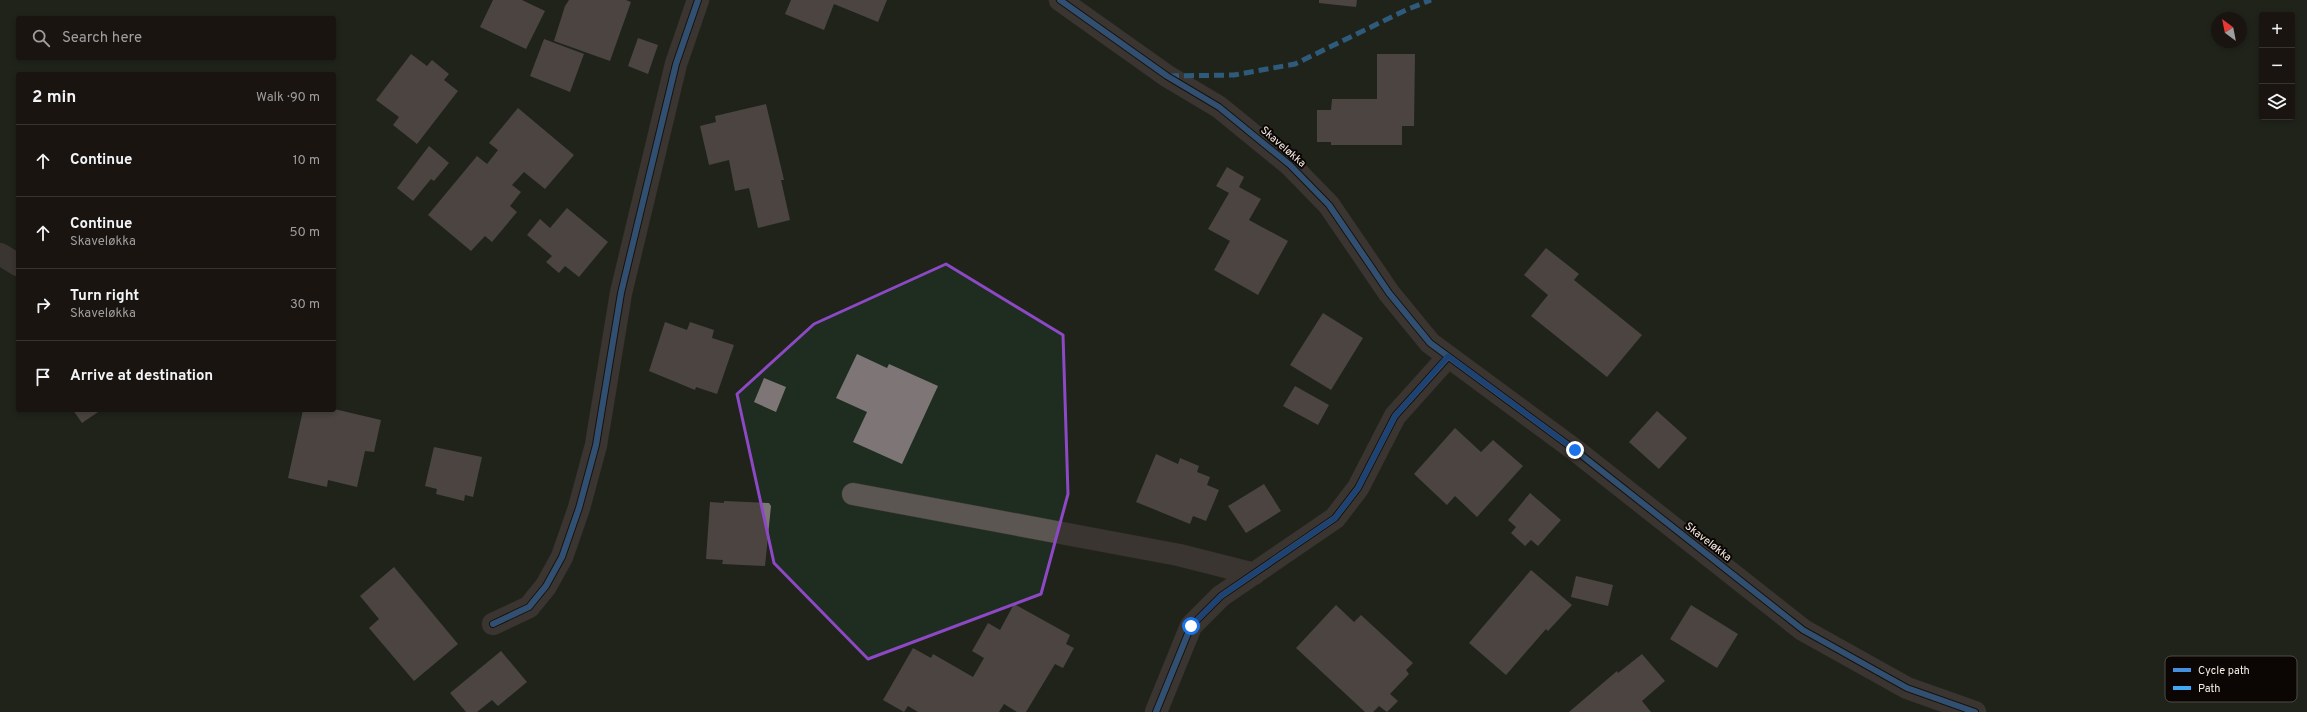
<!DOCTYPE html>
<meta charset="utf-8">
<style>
:root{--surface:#191410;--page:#26211e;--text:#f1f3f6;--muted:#9f9e9f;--line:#373330}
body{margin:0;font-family:Overpass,sans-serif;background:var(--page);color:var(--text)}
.controls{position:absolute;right:12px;top:12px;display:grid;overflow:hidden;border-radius:4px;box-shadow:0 2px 6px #0003}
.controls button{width:36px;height:36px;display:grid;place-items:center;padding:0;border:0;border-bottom:1px solid var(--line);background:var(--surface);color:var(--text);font:20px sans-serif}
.compass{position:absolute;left:2211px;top:12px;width:36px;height:36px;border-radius:50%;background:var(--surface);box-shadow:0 2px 6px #0003;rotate:328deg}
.stop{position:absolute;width:12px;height:12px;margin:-9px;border:3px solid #1a73e8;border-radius:50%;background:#fff}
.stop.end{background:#1a73e8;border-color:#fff;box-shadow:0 1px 4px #0008}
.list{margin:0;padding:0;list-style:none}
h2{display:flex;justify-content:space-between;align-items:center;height:52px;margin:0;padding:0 16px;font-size:17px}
h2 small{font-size:13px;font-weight:400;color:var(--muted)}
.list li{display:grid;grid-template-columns:26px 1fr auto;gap:12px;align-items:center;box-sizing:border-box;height:72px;padding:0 16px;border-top:1px solid var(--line)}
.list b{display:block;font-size:15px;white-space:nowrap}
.list p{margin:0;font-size:13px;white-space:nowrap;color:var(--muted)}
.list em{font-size:13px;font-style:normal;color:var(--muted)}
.icon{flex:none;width:22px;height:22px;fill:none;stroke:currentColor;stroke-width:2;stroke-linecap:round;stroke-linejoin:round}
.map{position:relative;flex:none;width:2307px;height:712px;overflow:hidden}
.search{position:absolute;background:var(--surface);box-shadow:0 2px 6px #0003;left:16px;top:16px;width:320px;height:44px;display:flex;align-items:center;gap:10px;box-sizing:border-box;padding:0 14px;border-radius:4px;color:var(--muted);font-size:15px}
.panel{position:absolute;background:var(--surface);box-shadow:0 2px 6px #0003;left:16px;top:72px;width:320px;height:340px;border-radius:4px}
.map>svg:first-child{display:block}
.green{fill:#1e2d1f;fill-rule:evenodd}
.building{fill:#7e7676}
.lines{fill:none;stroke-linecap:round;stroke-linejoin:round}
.minor-casing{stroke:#3d3834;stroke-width:23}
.minor{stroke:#5c5652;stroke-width:22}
.quiet{stroke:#3fa9f5;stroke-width:5;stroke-dasharray:10 5;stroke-linecap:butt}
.cycleway-casing{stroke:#0b0603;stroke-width:8}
.cycleway{stroke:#468fdf;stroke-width:6}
.route{stroke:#1a73e8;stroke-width:5}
.marked{fill:none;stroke:#8d49c5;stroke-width:3;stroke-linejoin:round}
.labels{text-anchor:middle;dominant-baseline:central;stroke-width:4;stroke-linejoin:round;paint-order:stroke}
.street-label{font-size:11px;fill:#f6ece6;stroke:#0b0603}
.key{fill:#0b0603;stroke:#524b47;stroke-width:1}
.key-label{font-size:11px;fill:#f6ece6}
</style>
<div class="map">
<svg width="2307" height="712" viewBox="0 0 2307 712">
<rect width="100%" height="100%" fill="#211b15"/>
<path class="green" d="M0 0H2307V712H0ZM2262 15H2292V117H2262ZM18 18H334V58H18ZM2217 18H2241V42H2217ZM18 74H334V410H18Z"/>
<path class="building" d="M493 0H522L545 11 526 49 480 27Z
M569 0H626L631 2 610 61 554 41 565 6Z
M791 0H887L878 22 834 4 824 30 785 14Z
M1319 0H1357L1356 7 1319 3Z
M638 38 658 45 648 74 628 66Z
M544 39 584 54 570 92 530 76Z
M411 54 427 66 432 60 449 74 444 80 458 91 417 144 393 125 399 117 376 100Z
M1377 54H1415L1414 126H1402V145H1331V142H1317V110H1331L1332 99H1377Z
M766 104 784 180H781L790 220 758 228 749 188 735 191 729 160 709 165 700 126 716 122 715 116Z
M518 108 574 155 545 189 524 172 512 185 521 192 510 206 517 212 492 242 485 236 471 251 428 215 477 156 487 164 498 150 489 143Z
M429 146 449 163 434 181 431 179 413 201 397 188Z
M1227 167 1244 177 1239 187 1261 199 1249 220 1288 241 1258 295 1214 270 1230 241 1208 229 1229 193 1216 186Z
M567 208 608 242 579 277 565 266 559 273 546 262 552 256 527 235 540 219 550 228Z
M1546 248 1579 274 1574 280 1642 335 1607 377 1531 316 1548 295 1524 275Z
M1323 313 1363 338 1331 390 1290 365Z
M665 322 687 330 690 322 714 330 712 338 734 345 717 394 696 387 695 390 649 371Z
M857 354 887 368 889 364 938 386 902 464 853 442 867 412 836 398Z
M764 378 786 387 776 412 754 402Z
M1295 386 1329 405 1318 425 1283 406Z
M334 409 381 420 374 452 365 451 357 487 328 480 327 487 288 478 303 410Z
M73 410H101L82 423Z
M1657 411 1687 438 1659 469 1629 442Z
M1455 428 1481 452 1493 440 1523 466 1477 517 1455 496 1447 505 1414 474Z
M434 447 482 457 473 497 465 495 464 501 436 494 437 489 425 486Z
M1156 454 1178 464 1180 458 1199 466 1197 472 1210 477 1207 485 1219 490 1206 521 1193 516 1190 524 1136 502Z
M1264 484 1281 511 1246 533 1228 506Z
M1530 493 1561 520 1538 546 1531 540 1525 546 1511 533 1516 527 1508 520Z
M724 501 769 503 771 506 765 566 722 564 723 560 706 559 710 502 724 503Z
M394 567 458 644 414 681 369 628 379 619 360 596Z
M1531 570 1572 605 1548 631 1546 629 1506 675 1469 643Z
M1576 576 1613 585 1608 606 1571 597Z
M1014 604 1070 635 1066 644 1074 648 1063 668 1055 664 1026 712H1017L1004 704 999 712H918L908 706 904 712 883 700 913 648 931 658 933 654 973 677 984 658 972 651 988 623 1000 630Z
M1336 605 1354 622 1361 615 1413 663 1406 670 1409 674 1390 694 1398 701 1387 712 1379 706 1373 712H1365L1296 648Z
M1691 605 1738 634 1717 668 1670 639Z
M501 651 527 682 498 706 492 700 477 712H466L450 693Z
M1642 654 1665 681 1642 701 1651 712H1569L1617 671 1618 673Z"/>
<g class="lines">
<g class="minor-casing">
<path id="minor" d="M1060 0 1167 76 1219 107 1290 165 1329 205 1389 293 1430 343 1575 450 1803 630 1907 688 1975 712
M0 254 18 265
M853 494 1179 555 1254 574
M493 624 529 607 546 586 562 557 579 508 596 445 621 293 676 64 698 0
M1156 712 1191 626 1221 596 1335 518 1358 488 1395 416 1448 357"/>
</g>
<use href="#minor" class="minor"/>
<path class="quiet" d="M1169 76 1234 75 1295 64 1406 10 1431 0"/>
<g class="cycleway-casing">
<path id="cycleway" d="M1060 0 1167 76 1219 107 1290 165 1329 205 1389 293 1430 343 1575 450 1803 630 1907 688 1975 712
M493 624 529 607 546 586 562 557 579 508 596 445 621 293 676 64 698 0
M1156 712 1191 626 1221 596 1335 518 1358 488 1395 416 1448 357"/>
</g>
<use href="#cycleway" class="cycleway"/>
</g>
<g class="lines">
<path class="route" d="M1191 626 1221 596 1335 518 1358 488 1395 416 1448 356 1575 450"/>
</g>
<path d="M0 0H2307V712H0ZM946 264 1063 335 1068 494 1041 594 868 659 774 563 737 394 814 324Z" fill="#211b15" fill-opacity=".55" fill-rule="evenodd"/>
<path class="marked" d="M946 264 1063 335 1068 494 1041 594 868 659 774 563 737 394 814 324Z"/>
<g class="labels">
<g class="street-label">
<text transform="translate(1283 147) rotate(41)">Skaveløkka</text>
<text transform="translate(1708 542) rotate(38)">Skaveløkka</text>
</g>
</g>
<rect x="2165" y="656" width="132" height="46" rx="6" class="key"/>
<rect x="2173" y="668" width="18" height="4" fill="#468fdf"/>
<rect x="2173" y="686" width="18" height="4" fill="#3fa9f5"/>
<g class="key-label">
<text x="2198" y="674">Cycle path</text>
<text x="2198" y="692">Path</text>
</g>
</svg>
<div class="controls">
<button>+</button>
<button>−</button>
<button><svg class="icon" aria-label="layers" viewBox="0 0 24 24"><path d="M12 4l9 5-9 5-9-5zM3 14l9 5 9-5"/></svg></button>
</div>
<svg class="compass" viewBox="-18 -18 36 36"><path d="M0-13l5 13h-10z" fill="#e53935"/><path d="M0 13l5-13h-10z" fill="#9f9e9f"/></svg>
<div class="stop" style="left:1191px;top:626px"></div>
<div class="stop end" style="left:1575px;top:450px"></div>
<div class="search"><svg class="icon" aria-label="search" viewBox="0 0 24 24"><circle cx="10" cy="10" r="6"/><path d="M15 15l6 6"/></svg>Search here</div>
<section class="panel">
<h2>2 min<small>Walk · 90 m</small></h2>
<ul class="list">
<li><svg class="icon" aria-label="ahead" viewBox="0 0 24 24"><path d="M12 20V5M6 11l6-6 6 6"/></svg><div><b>Continue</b></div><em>10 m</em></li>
<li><svg class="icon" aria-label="ahead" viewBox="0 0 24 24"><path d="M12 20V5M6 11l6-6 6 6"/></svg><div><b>Continue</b><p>Skaveløkka</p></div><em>50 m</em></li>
<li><svg class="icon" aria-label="right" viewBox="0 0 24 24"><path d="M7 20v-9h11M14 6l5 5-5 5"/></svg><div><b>Turn right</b><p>Skaveløkka</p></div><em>30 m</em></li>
<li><svg class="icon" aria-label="arrive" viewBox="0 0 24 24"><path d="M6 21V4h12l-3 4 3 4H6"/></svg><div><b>Arrive at destination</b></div></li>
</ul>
</section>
</div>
